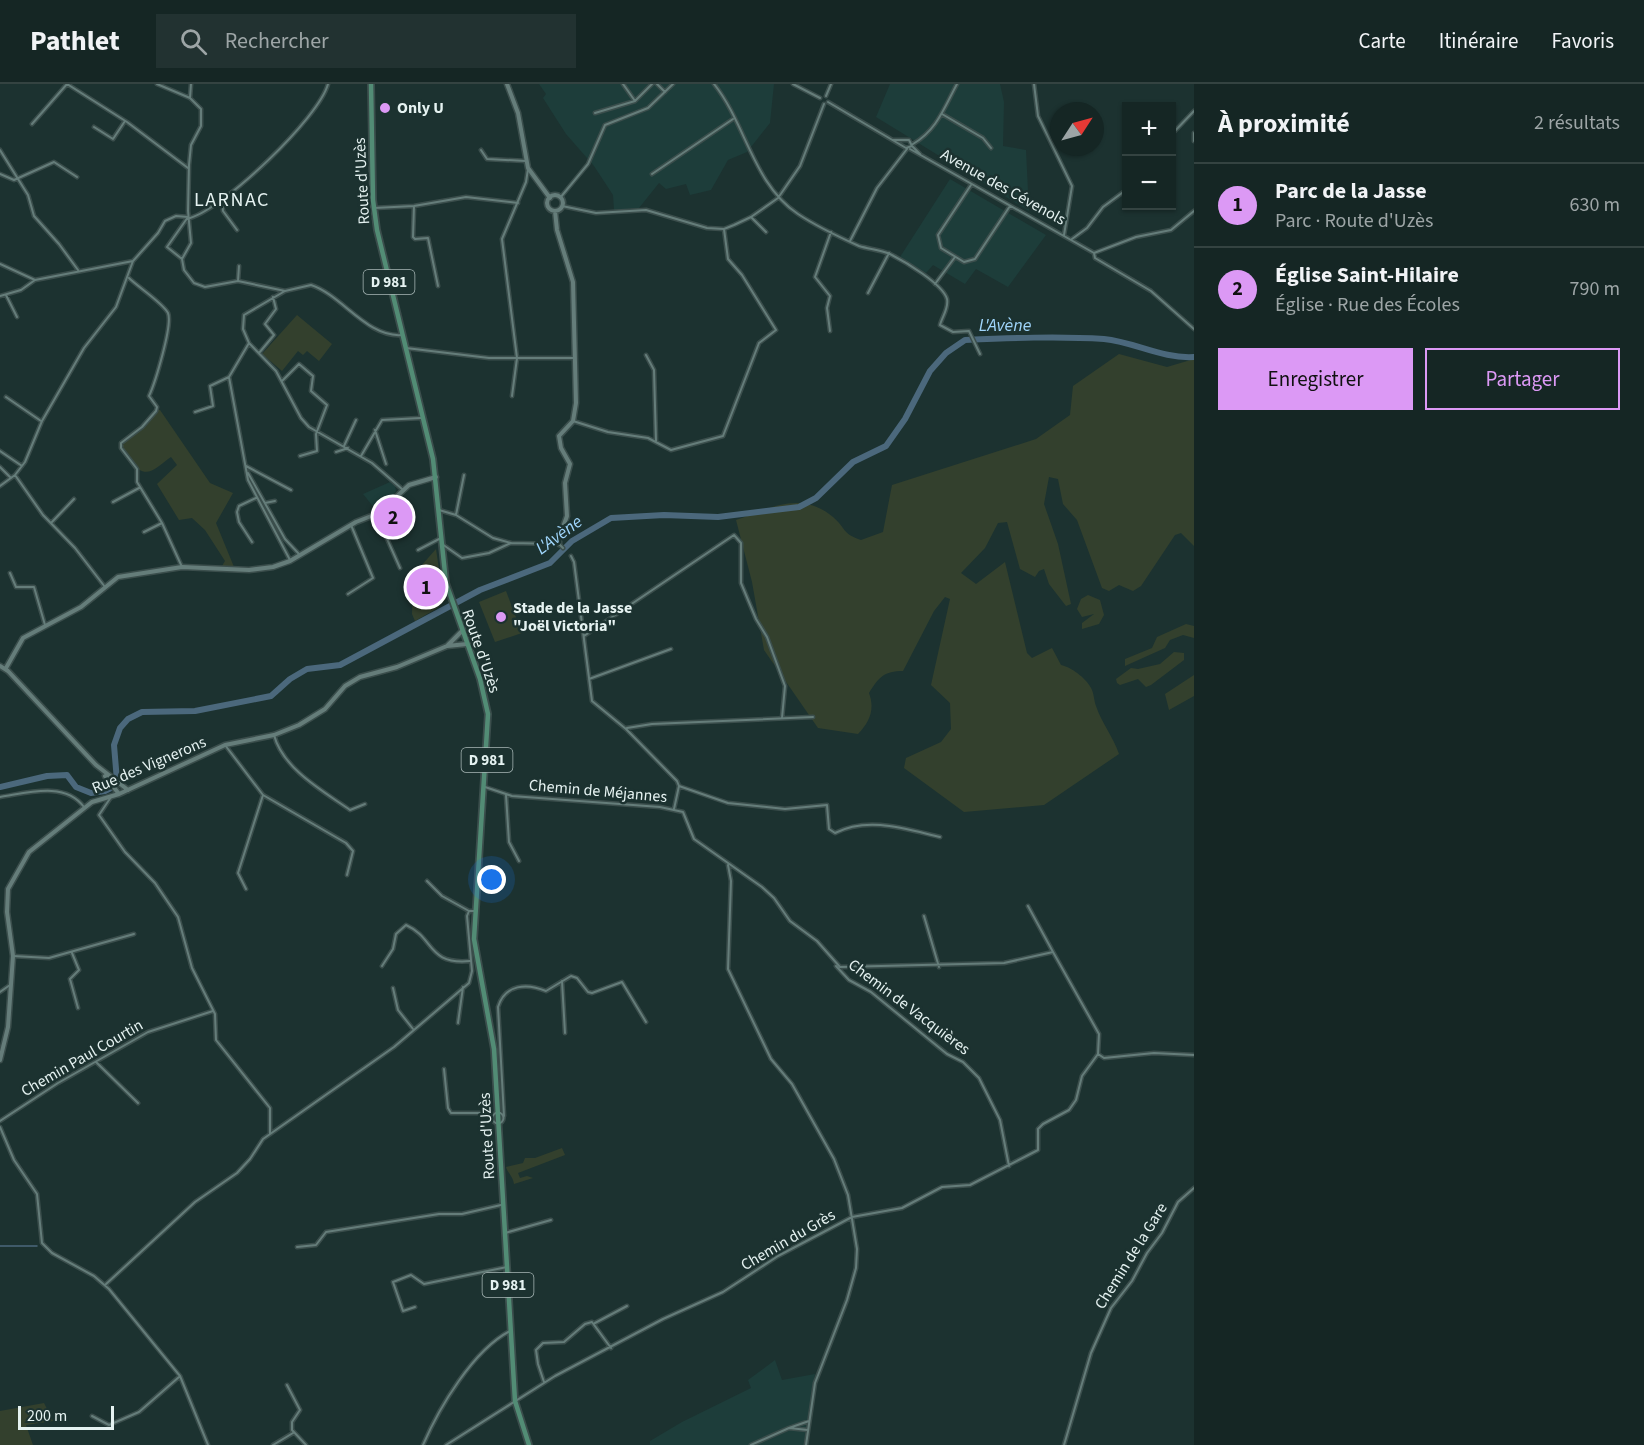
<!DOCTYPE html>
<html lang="fr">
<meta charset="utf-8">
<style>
:root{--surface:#152624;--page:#223231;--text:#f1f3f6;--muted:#9da5a6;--line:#344341;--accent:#dc99f5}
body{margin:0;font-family:"Source Sans 3",sans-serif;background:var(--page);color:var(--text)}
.controls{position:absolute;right:18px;top:18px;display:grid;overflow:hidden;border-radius:0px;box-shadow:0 2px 4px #0004}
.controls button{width:54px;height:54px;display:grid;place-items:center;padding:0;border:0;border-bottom:2px solid var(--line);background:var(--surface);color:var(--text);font:30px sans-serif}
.compass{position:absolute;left:1050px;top:18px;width:54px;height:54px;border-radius:50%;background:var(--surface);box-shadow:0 2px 4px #0004;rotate:54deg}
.scale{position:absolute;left:18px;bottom:15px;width:96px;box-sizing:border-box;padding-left:6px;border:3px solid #e5f2f1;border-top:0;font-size:16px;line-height:21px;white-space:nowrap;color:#e5f2f1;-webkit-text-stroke:4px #1c3230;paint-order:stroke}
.you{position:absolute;left:492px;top:796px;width:21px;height:21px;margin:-15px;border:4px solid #fff;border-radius:50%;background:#1a73e8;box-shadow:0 0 0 9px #1a73e833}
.badge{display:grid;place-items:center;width:39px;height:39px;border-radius:50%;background:var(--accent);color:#111;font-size:20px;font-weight:700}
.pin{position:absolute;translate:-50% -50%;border:3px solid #fff;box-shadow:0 2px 6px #0006}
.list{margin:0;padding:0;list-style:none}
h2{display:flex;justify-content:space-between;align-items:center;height:78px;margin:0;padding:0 24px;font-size:26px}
h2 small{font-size:20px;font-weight:400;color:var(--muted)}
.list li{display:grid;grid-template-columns:39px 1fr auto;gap:18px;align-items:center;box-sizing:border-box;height:84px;padding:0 24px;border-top:2px solid var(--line)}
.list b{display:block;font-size:22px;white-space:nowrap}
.list p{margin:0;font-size:20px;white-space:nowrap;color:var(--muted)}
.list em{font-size:20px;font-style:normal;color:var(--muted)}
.actions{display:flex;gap:12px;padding:18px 24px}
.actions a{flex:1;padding:14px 0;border:2px solid var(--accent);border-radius:0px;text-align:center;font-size:21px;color:var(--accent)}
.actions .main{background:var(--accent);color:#111}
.icon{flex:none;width:33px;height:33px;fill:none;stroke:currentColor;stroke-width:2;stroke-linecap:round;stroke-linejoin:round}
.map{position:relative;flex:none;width:1194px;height:1361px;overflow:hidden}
header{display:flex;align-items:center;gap:36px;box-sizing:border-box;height:84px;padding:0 30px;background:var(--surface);border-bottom:2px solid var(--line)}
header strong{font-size:28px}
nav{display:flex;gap:33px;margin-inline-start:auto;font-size:21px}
.search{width:420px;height:54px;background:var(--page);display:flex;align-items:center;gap:15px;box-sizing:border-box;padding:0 21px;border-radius:0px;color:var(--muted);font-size:22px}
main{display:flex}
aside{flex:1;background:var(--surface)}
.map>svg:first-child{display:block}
.built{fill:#1d3d3a}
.green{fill:#33402d}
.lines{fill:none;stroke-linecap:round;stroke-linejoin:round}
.stream{stroke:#4b687c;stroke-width:1.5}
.river{stroke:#4b687c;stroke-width:6}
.street-casing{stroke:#3b4e4c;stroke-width:5}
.secondary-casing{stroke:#3b4e4c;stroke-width:7}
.primary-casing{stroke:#3b4e4c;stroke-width:8}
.street{stroke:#657d7a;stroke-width:2}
.secondary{stroke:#657d7a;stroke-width:4}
.primary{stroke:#528c75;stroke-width:4.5}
.poi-dot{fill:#dc99f5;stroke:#1c3230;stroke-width:2}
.labels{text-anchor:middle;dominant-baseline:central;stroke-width:5;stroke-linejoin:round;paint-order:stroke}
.shield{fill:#1c3230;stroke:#a9b8b7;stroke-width:1.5}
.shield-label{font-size:15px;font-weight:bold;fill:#e5f2f1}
.poi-label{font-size:16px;font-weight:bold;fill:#e5f2f1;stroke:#1c3230;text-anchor:start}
.street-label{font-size:16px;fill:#e5f2f1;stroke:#1c3230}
.water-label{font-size:18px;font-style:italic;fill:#a0d6fc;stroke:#1c3230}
.quarter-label{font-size:20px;letter-spacing:1.5px;fill:#e5f2f1;stroke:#1c3230}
</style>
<header>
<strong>Pathlet</strong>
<div class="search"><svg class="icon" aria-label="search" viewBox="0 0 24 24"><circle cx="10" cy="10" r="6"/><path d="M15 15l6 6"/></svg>Rechercher</div>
<nav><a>Carte</a><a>Itinéraire</a><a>Favoris</a></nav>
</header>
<main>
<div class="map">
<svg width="1194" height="1361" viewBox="0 0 1194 1361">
<rect width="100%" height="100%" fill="#1c3230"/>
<path class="built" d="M539 0H774L770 39 747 68 728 76 711 106 690 111 686 100 666 105 659 99 639 124 614 126 613 111 594 82 566 50 543 14 546 10Z
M890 0H1000L1004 18 1003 62 1026 66 1029 127 876 33Z
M950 95 1046 151 1008 203 976 185 965 200 933 181 926 189 900 173Z
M390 398 395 402 396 407 387 420 376 426 363 410Z
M775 1276 782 1296 815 1290 805 1361H650V1357L682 1338 751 1304 748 1296Z"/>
<path class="green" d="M297 231 332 260 319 277 307 267 303 271 298 267 282 287 262 270Z
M1119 270 1167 283 1194 275V462L1181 449 1175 451 1141 502 1133 507 1119 501 1109 507 1102 504 1077 436 1063 420 1058 395 1049 393 1044 420 1058 460 1071 520 1066 522 1049 500 1044 485 1039 487 1035 493 1020 485 1007 438 998 439 985 464 961 489 976 500 1005 478 1027 569 1032 574 1052 564 1061 581C1071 583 1086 594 1091 604 1094 609 1094 617 1096 622 1102 640 1113 652 1119 670L1044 721 964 728 904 684 906 674 941 658 951 645 950 619 931 601 950 515 945 513 934 527 903 587C884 587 879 593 869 609 875 625 870 638 858 650L818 644 764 566 752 498 736 436C771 424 800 406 833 433 847 445 841 449 861 456L883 448 892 401 1036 355 1070 331 1073 302Z
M156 325 160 326 210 399 233 409 216 439 234 483 222 482 225 477 205 446 192 434 179 436 157 400 177 381 171 373C155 384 146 398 131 377 127 371 123 367 122 359L151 335Z
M436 465 442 506 446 515 436 525 415 537 412 530 413 491Z
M506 507 522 549 495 558 479 518Z
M1088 511 1100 516 1104 531 1099 540 1082 545V539L1094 530 1082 533 1077 525 1081 515Z
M1186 540 1194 542V554L1183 551 1170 556 1165 564 1125 582V575L1152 564 1157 553Z
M1174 568 1184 569V576L1151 601 1146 603 1138 595 1120 601 1117 599 1116 595 1131 584 1138 585 1160 580Z
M1194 591V612L1169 626 1165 610Z
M562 1064 565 1071 518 1089 520 1094 527 1092 533 1094 514 1100C513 1092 507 1088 506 1083L523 1079 525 1074H535Z
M44 1319 53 1337 26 1341 33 1361H0V1327Z"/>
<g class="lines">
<path class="stream" d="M0 1162H37"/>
<path class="river" d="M0 703 47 692 67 691 76 703 91 709 105 707 113 703 117 697 114 661 120 644 128 635 142 628 195 627 271 612 290 595 307 585 340 581 480 506 550 479 572 457 611 434 664 431 718 433 799 423 816 414 853 378 886 362 905 335 930 287 946 269 965 256C1010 254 1058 252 1104 255 1135 258 1162 275 1194 273"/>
<g class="street-casing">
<path id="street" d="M67 0 127 38 188 84
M157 0 190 14 201 25V42L191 61 189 81 188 127 191 159 182 175
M623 0 635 17
M657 0 665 8
M714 0C746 40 753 100 798 130 816 142 839 153 859 162 869 165 880 166 890 170 904 177 943 200 947 215 949 224 942 233 940 241L953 248 969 247 980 270
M793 0 820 14
M1034 0 1038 32 1072 102 1064 151
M826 12 831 0
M190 14 191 0
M828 18 906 64 912 62 909 56H893
M595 29 635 17 652 0
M942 30 983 54 991 64
M32 40 67 0
M94 43 113 55 125 37
M1194 49V57
M1172 50 1194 27
M913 60C937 46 944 24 957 0
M912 62 920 70
M910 65 1094 169 1136 153 1171 146 1194 127
M0 66 28 111 34 132 59 160 78 186
M481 66 487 75 526 77
M0 90 14 96 54 78 77 93
M652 90 733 35
M971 101 938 151 941 164 964 178 975 175 1010 122
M560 114 588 80 605 41 648 24 673 0
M222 116 223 127 237 146
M414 122 413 153 415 155 428 154 438 202
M562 122 596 129 646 126 707 144 724 145 734 141 751 133 778 114 800 82 824 20
M374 124 414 122 466 113 518 119
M751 133 766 148
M190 134C223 125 319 34 328 0
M1072 155 1087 144 1103 123 1126 106
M850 157 877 104 907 65
M1094 169 1095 174 1151 207 1194 245
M182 175 184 186 194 199 205 203 238 197 285 207 311 201C342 211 367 254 402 251
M0 180 35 196
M129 194C138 203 163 219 168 229 173 241 155 299 149 312L157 323 156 327 142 343 121 359V364L137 385V398L162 439 182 483
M238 197 239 182
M935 200 955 173
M285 207 244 231 243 245 249 259 276 287 301 334 309 343 372 379 402 405
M868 209 889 169
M6 211 17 233
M0 212 21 206 35 196 133 177
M830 247 827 224 830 212 815 193 831 148
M249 259 229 293 248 396 290 476
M406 264 489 274H574
M259 269 274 251 265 240 276 225 273 213
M646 271 654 286 656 357
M282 297 299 280 313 292 311 307 327 321 316 350 317 367 300 372
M512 312 517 274 502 155 526 98 528 85
M6 313 41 337
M195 328 213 322 210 302 229 293
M573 337 608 348 648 354 671 366 723 352 759 259 776 246 742 191 728 175 724 145
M375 346 386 380
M344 362 356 336
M0 367 22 382
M336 368 348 364
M361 372 382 336 421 334
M246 382 291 406
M0 383 11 394
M248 389 285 455 299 470
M15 391 43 431 75 464 105 503
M0 402 15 391 25 378 42 337 84 264 116 223 133 177 158 149 165 137 176 132 188 133 167 163 182 175
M113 418 139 404
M265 419 275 417
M439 426 456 431 493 454 511 459
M376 430 400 484
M456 431 464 391
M51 439 74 415
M144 448 162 439
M252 458 239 438 237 428 239 422 256 414
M442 460 462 474 489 469 511 459 559 460 563 464
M418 466 441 454
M571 472 574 478 592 617 626 645 677 697 679 702 674 725
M10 489 16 503H34L45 541
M348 510 373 494 351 441
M584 552 734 451 741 459V499L756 535 767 553 785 602 782 634
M589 595 671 565
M627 644 652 640 813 633
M274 651C283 685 323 707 350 726L365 720
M225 661 263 711 346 759 353 767 347 791
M679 702 728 719 785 725 827 721 829 745 835 749C868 732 906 745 940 753
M485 703 512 712 660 723 683 728 694 755 762 803 774 814 790 837 817 857 840 883 1004 879 1053 868 1099 950 1098 970
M506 711 509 758 519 777
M0 713C27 709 65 697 84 723
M111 713 99 731 125 768 155 799 178 833 192 884 215 930 216 956 270 1024V1050
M728 781 731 797 728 885 771 975 792 1000 834 1075 848 1111 857 1165 856 1184 847 1216 815 1299 806 1361
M427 797 442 812 469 827
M246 805 238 789 263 711
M1028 822 1053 868
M924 832 939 883
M72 869 79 886 70 895 78 924
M13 872 49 874 134 850
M382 882 393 865 396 850 406 841C435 854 427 881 470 877
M836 882 849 896 871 908 947 970 963 978 979 994 1000 1036 1009 1082
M562 897 565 949
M393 904 398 926 413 945
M0 908 10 901
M458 939 463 903
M1098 970 1104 974 1154 969 1194 971
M96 978 138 1019
M444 985 448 1024 451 1029H483L492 1033
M492.5 1034a5.5 5.5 0 1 1 11 0a5.5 5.5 0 1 1-11 0Z
M504 1032 498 923C505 900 527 899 546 907L571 892 577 894 588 908 592 909 622 898 646 938
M0 1037 58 999 148 948 213 927
M0 1043 14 1076 37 1110 42 1159 52 1169 94 1192 109 1205 180 1292 208 1361
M505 1149 551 1136
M297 1163 316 1161 326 1148 439 1130H462L501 1121
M105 1201 195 1118 237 1089 250 1075 263 1055 394 963 469 899 472 887 467 832 469 827H474
M415 1223 403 1227 393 1198 411 1191 424 1200 507 1183
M595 1239 627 1222
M544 1298 538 1280 536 1266 543 1259 564 1258 585 1240 592 1238 611 1264
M287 1301 300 1326 292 1338V1346L306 1361
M92 1332 109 1341 139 1328 179 1293
M808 1346 789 1344 809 1337
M273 1361 293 1349
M423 1361C439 1324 473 1266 510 1247
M446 1361 555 1292 663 1235 723 1208 778 1172 852 1133 902 1124 942 1103 970 1101 1038 1066V1045L1043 1040 1069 1026 1076 1016 1082 992 1098 970
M751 1361 789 1344
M1064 1361 1091 1269 1111 1224 1132 1197 1147 1169 1162 1149 1178 1118 1194 1104"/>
</g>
<g class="secondary-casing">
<path id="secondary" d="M507 0 518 29 528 84 550 114
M547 119a8 8 0 1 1 16 0a8 8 0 1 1-16 0Z
M555 127 557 146 573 198 576 319 573 337 559 352 561 364 570 380 565 399 567 432 559 454V460
M448 561 462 547
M0 582 8 587 96 681 128 706
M6 584 23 554 81 523 118 493 182 483 249 486 273 483 290 477 356 438 379 429 409 401 436 393
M105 692 119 710
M0 976 8 943 13 872 7 828 8 805 29 768 92 718 119 710 225 661 274 651 299 641 325 625 345 602 360 593 397 583 447 562 467 560"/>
</g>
<g class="primary-casing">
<path id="primary" d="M371 0 373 116 377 146 433 375 446 499 480 595 488 630 474 855 494 965 515 1317 529 1361"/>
</g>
<use href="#street" class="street"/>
<use href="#secondary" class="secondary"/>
<use href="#primary" class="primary"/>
</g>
<g class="poi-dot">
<circle cx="385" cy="24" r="6"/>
<circle cx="501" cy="533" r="6"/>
</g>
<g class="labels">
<g class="shield">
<rect x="363.5" y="186" width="51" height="24" rx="4.5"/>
<rect x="461.5" y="664" width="51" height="24" rx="4.5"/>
<rect x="482.5" y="1189" width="51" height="24" rx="4.5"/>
</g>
<g class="shield-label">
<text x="389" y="198">D 981</text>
<text x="487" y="676">D 981</text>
<text x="508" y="1201">D 981</text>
</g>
<g class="poi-label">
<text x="397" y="24">Only U</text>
<text x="513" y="524">Stade de la Jasse<tspan x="513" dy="18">"Joël Victoria"</tspan></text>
</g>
<g class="street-label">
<text transform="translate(362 97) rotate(-93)">Route d'Uzès</text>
<text transform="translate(1003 103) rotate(29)">Avenue des Cévenols</text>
<text transform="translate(481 567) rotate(71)">Route d'Uzès</text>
<text transform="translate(149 681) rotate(-23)">Rue des Vignerons</text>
<text transform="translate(598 707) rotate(5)">Chemin de Méjannes</text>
<text transform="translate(909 923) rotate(37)">Chemin de Vacquières</text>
<text transform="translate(82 974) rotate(-30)">Chemin Paul Courtin</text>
<text transform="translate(487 1052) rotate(-93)">Route d'Uzès</text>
<text transform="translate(788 1156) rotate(-30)">Chemin du Grès</text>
<text transform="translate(1131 1172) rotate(-58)">Chemin de la Gare</text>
</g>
<g class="water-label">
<text x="1005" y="241">L'Avène</text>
<text transform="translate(559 451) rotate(-36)">L'Avène</text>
</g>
<g class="quarter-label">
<text x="232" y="116">LARNAC</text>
</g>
</g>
</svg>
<div class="controls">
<button>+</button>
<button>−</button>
</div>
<svg class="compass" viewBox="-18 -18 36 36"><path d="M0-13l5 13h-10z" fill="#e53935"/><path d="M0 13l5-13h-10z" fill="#9da5a6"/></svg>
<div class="scale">200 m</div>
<div class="you"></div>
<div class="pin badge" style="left:426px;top:503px">1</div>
<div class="pin badge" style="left:393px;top:433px">2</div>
</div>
<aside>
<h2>À proximité<small>2 résultats</small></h2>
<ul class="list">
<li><span class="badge">1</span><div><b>Parc de la Jasse</b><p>Parc · Route d'Uzès</p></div><em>630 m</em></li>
<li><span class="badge">2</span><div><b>Église Saint-Hilaire</b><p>Église · Rue des Écoles</p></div><em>790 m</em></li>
</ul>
<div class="actions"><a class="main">Enregistrer</a><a>Partager</a></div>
</aside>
</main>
